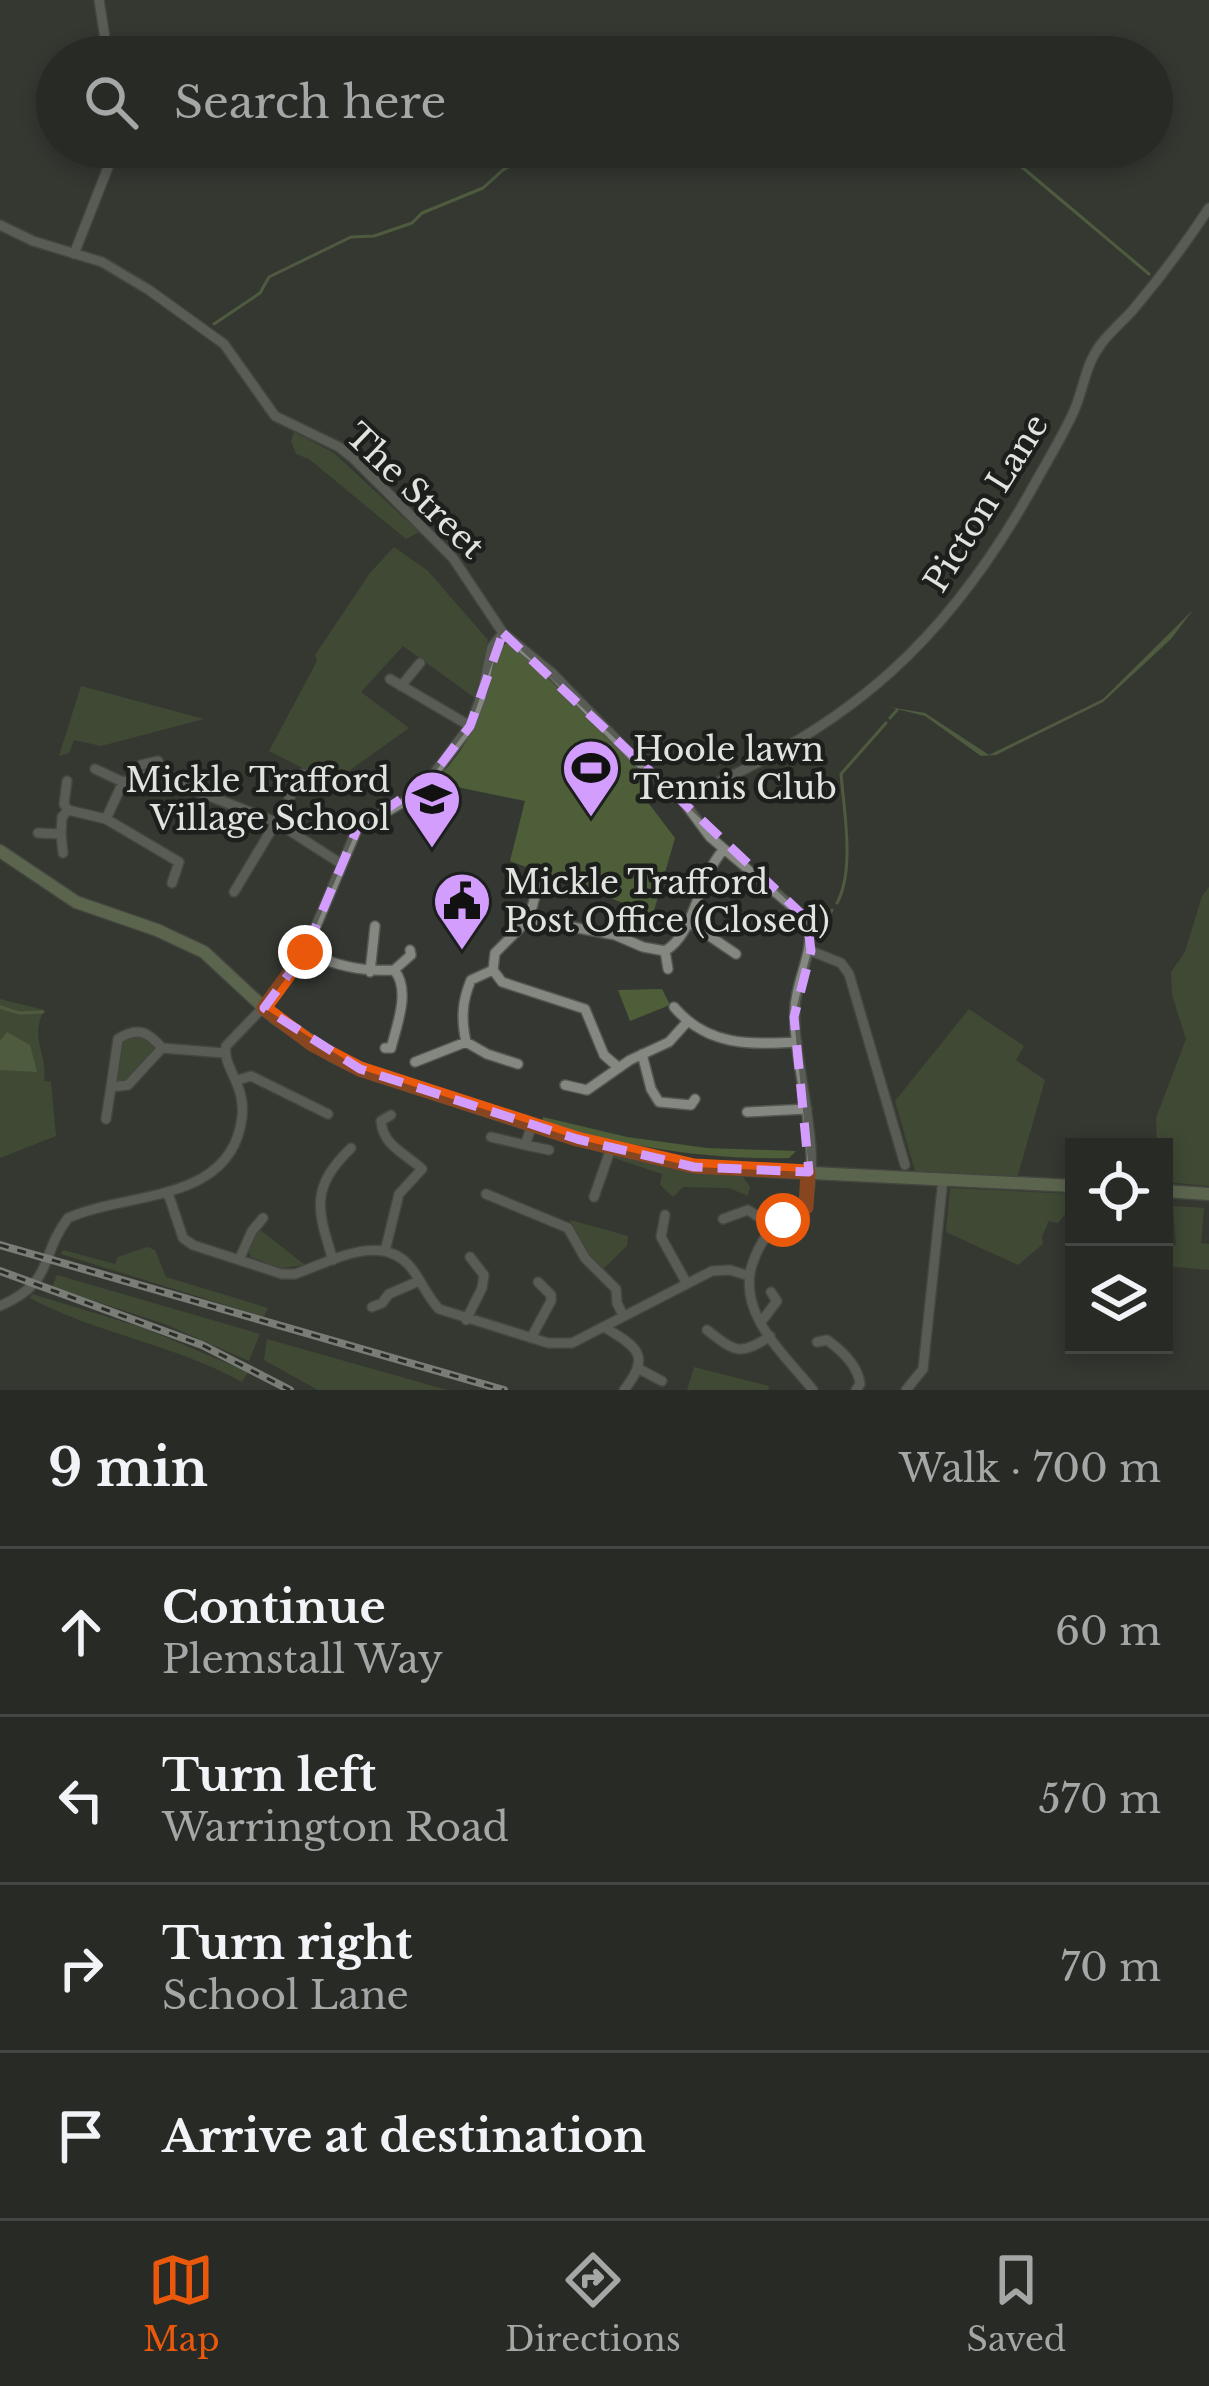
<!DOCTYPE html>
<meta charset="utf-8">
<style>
:root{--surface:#282a26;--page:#343632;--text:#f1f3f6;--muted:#a5a7a7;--line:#444643;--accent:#ea580c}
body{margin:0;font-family:"Libre Baskerville",serif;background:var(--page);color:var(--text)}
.controls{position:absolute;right:36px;bottom:36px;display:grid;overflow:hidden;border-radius:0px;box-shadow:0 6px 18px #0003}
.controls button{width:108px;height:108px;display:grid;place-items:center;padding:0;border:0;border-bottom:3px solid var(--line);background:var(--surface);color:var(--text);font:60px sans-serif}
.stop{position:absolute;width:36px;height:36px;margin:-27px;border:9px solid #ea580c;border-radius:50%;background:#fff}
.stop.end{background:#ea580c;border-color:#fff;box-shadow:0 3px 12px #0008}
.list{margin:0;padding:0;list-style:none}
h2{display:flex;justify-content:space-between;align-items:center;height:156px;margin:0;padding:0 48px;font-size:51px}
h2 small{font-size:39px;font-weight:400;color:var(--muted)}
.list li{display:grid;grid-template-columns:78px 1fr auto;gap:36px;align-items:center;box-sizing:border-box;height:168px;padding:0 48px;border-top:3px solid var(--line)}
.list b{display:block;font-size:45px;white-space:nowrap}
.list p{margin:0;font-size:39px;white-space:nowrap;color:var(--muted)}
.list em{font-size:39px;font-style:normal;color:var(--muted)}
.icon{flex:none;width:66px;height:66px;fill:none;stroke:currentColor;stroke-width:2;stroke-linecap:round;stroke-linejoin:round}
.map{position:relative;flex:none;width:1209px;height:1390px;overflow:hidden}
.search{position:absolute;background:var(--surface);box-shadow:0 6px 18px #0003;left:36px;right:36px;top:36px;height:132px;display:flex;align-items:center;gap:30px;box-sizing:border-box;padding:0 42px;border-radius:66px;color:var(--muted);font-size:45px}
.sheet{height:828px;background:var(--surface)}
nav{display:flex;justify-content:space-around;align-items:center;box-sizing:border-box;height:168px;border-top:3px solid var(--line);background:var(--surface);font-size:33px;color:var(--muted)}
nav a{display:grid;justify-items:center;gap:6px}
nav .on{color:var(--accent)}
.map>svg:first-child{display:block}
.green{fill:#4d5e39}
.water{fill:#6d8650}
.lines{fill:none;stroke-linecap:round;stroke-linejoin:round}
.stream{stroke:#6d8650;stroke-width:3}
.minor-casing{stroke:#545750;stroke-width:12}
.major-casing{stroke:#545750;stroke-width:15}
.minor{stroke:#848880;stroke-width:9}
.major{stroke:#899c72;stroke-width:12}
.rail-casing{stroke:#ced0cb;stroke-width:8}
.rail{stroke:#1d1f1c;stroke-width:3;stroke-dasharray:9;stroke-linecap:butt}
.route{stroke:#ea580c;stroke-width:15}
.marked{fill:none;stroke:#d29dfd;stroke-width:9;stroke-dasharray:24 15;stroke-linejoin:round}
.labels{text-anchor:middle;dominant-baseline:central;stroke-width:9;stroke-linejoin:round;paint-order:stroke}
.street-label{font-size:33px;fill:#e1e3df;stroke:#1d1f1c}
.poi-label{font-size:33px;fill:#e1e3df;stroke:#1d1f1c;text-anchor:start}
</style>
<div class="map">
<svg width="1209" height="1390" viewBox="0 0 1209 1390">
<rect width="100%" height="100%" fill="#353832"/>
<path class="green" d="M294 432 334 453 419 532 406 539 309 459 296 454 291 441Z
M394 547 428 571 488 640 475 698 403 646 361 692 409 728 332 783 269 751 317 661 315 655 370 573Z
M507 643 516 647 652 780 640 792 675 838 653 914 510 861 525 801 433 782C472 746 490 701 495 650Z
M81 686 204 719 101 746 74 740 69 753 59 756Z
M1209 887V1186L1164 1182V1147H1157L1156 1118 1186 1039 1172 995 1171 972 1185 952 1202 896Z
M662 989 670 1005 630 1021 618 990Z
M0 999 44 1010C29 1040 48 1052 44 1081L51 1082 56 1136 0 1158Z
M969 1009 1024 1046 1016 1060 1045 1080 1017 1178 915 1171 895 1101Z
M141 1034 156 1050 127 1083 120 1084 114 1075C118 1053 116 1039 141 1034Z
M543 1117 627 1137 707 1148 796 1151 789 1158C704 1160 624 1146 542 1122Z
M615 1154 675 1168 741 1174 750 1187 748 1196 729 1188 683 1187 673 1197 660 1185 662 1174 611 1157Z
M950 1188 1074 1194V1203L1058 1223 1049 1221 1042 1236 1043 1244 1018 1265 946 1232Z
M1173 1206 1204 1208 1201 1243 1209 1244V1270L1164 1266V1244L1176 1245Z
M570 1220 628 1236 627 1246 601 1271 583 1250Z
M259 1229 305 1265 282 1268 251 1257 248 1250Z
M147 1247 155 1250 166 1277 268 1308 264 1317 61 1254 63 1250 115 1264 118 1257Z
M57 1275 260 1334 249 1361 165 1324 52 1287Z
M32 1294 144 1328 248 1372 242 1382C174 1344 97 1334 30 1298Z
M267 1339 447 1390H318L264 1360Z
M694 1367 769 1386 768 1390H687Z"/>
<path class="water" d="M1193 610 1171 639 1103 702 996 755 981 756 925 716 889 707 925 713 989 755 1103 699Z
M7 1032 30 1045 37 1072 0 1070V1041Z"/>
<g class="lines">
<path class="stream" d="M849 57 873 49 930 57
M999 147 1008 161 1023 168 1149 274
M214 324 260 293 269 277 351 237 374 236 412 223 422 213 483 188 503 170 543 147
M890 718 897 710
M837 903C855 870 844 811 841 774L886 723
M827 921 832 910
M0 1007 19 1013 43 1012"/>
<g class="minor-casing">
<path id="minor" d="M99 0 108 57
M0 225 33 241 102 262 149 290 224 344 275 416 339 447 353 458 453 558 503 633 552 673 636 760 681 798 710 837 807 919C817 951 796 976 795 1009 792 1066 827 1157 803 1211 775 1225 762 1234 752 1265 737 1314 785 1355 813 1390
M74 254 116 147
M390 679 470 726
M401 686 420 663
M141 765 158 761 162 778
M95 769 123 782
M303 774 276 822 340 863
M67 781 64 804 68 810
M681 798C851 729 951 638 1039 476 1051 455 1064 433 1074 411 1084 388 1085 365 1101 344 1110 332 1122 322 1132 311 1160 278 1186 243 1209 208
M106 819 123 782 150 773 276 822 234 892
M38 833 61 834 62 817 68 810 106 819 179 862 172 883
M61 834 63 853
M529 919 540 877
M689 922 736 954
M665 951 668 969
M811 951 841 963 849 974 905 1165
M305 952C335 965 361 972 394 970L411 955 410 950
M493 970 471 980C462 1001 461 1019 466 1042L487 1054 518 1064
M370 972 375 926
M674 1007C707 1046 750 1045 797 1042
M385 1048H391C397 1025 411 989 394 970
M642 1054 651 1089 659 1102 691 1105 695 1099
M415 1062 466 1042
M619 1068 604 1055 585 1009 502 982 493 970 495 953 529 919 615 935 643 947 665 951C697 931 695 882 724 849
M238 1080 251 1076 328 1114
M565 1085 587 1090 630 1060 669 1042 687 1022
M111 1087 118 1039C138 1026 148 1032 162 1048
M747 1112 807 1109
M106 1119 111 1087 128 1085 162 1048 224 1053
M491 1137 525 1145 532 1125
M525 1145 549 1150
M168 1193 183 1238 193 1245 282 1274H295C330 1262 383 1230 412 1269 422 1282 427 1296 439 1309L548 1343H572L712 1271 730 1270 749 1276
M486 1194 568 1228 585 1258 616 1289 617 1303 623 1315
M594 1197 611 1148
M665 1215 661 1237 686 1282
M723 1219 748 1210 772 1226
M776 1224 782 1233 793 1236 801 1230 799 1214
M385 1251 399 1194 422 1169C405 1153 383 1146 381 1121L391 1115
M239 1260 252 1231 263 1218
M333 1260C317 1209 310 1188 351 1148
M0 1306C56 1281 38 1258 68 1218 128 1191 232 1204 242 1117 246 1084 222 1067 226 1046L276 994 305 952 357 829 410 798 429 780 470 726 481 697 492 647 503 633
M372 1307 382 1303 389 1294 419 1281
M466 1320 482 1288 484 1275 470 1257
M761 1322 777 1301 771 1292
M604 1327C637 1347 652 1355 624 1390
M707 1330C734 1351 740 1357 770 1336
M531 1338 551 1301V1295L538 1282
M817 1342 827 1340C841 1350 858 1365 860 1384L856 1390
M641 1370 662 1381
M906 1390 923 1369 943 1179"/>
</g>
<g class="major-casing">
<path id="major" d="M0 851 76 902 157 930 204 952 275 1018 333 1056 360 1069 532 1125 611 1148 694 1167 1074 1186
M1164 1191 1209 1194"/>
</g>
<use href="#minor" class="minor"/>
<use href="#major" class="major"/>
<g class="rail-casing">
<path id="rail" d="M0 1245 504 1390
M0 1271 202 1345 290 1390"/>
</g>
<use href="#rail" class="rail"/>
</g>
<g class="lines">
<path class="route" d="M305 952 264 1008 312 1044 360 1069 577 1139 694 1166 808 1172 806 1207 783 1220"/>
</g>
<path d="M0 0H1209V1390H0ZM503 633 807 919 811 951 794 1017 809 1172 694 1167 577 1139 360 1069 264 1008 305 952 357 829 429 780 470 726Z" fill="#353832" fill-opacity=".55" fill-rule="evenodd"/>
<path class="marked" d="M503 633 807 919 811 951 794 1017 809 1172 694 1167 577 1139 360 1069 264 1008 305 952 357 829 429 780 470 726Z"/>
<defs>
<g id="stadium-pin" transform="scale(3)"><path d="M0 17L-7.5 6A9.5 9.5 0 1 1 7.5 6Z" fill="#d29dfd" stroke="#1d1f1c"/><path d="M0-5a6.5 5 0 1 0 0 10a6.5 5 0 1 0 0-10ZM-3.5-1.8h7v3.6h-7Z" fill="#111"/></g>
<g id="school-pin" transform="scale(3)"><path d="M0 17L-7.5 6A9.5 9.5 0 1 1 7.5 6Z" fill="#d29dfd" stroke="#1d1f1c"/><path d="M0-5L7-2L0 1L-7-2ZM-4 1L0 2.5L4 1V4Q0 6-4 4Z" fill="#111"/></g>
<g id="civic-pin" transform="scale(3)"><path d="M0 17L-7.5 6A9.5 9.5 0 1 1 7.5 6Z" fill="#d29dfd" stroke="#1d1f1c"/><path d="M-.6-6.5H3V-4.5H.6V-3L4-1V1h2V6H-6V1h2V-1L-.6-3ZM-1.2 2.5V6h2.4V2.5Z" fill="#111"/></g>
</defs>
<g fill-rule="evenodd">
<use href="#stadium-pin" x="591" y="768"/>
<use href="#school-pin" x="432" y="799"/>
<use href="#civic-pin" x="462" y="901"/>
</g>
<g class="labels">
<g class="street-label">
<text transform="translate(415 491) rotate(44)">The Street</text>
<text transform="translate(986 503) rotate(-58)">Picton Lane</text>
</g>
<g class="poi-label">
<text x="633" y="749">Hoole lawn<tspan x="633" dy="38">Tennis Club</tspan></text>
<text x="390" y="780" text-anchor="end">Mickle Trafford<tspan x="390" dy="38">Village School</tspan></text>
<text x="504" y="882">Mickle Trafford<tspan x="504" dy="38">Post Office (Closed)</tspan></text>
</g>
</g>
</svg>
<div class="controls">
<button><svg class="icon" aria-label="locate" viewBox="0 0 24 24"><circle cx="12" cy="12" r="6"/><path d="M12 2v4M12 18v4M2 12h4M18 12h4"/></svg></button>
<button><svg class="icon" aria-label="layers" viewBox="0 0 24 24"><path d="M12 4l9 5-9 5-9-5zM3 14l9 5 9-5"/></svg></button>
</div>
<div class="stop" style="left:783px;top:1220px"></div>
<div class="stop end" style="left:305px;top:952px"></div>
<div class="search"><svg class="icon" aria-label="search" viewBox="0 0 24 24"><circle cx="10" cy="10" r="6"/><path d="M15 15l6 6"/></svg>Search here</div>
</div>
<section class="sheet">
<h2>9 min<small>Walk · 700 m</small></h2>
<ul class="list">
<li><svg class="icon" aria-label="ahead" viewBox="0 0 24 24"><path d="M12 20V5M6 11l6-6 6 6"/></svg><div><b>Continue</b><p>Plemstall Way</p></div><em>60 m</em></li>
<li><svg class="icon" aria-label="left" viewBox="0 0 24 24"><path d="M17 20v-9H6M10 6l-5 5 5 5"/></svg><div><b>Turn left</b><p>Warrington Road</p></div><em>570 m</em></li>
<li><svg class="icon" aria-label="right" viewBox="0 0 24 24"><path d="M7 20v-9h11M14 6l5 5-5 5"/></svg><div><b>Turn right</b><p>School Lane</p></div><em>70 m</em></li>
<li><svg class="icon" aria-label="arrive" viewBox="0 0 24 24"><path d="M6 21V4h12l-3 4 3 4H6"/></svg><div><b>Arrive at destination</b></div></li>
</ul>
</section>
<nav>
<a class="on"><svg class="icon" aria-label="map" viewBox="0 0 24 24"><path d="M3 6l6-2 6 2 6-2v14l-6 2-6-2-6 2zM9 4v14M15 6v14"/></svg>Map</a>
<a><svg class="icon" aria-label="directions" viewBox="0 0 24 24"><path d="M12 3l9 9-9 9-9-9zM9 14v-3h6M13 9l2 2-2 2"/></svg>Directions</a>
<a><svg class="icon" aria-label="saved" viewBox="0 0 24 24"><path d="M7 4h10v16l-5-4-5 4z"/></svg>Saved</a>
</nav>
